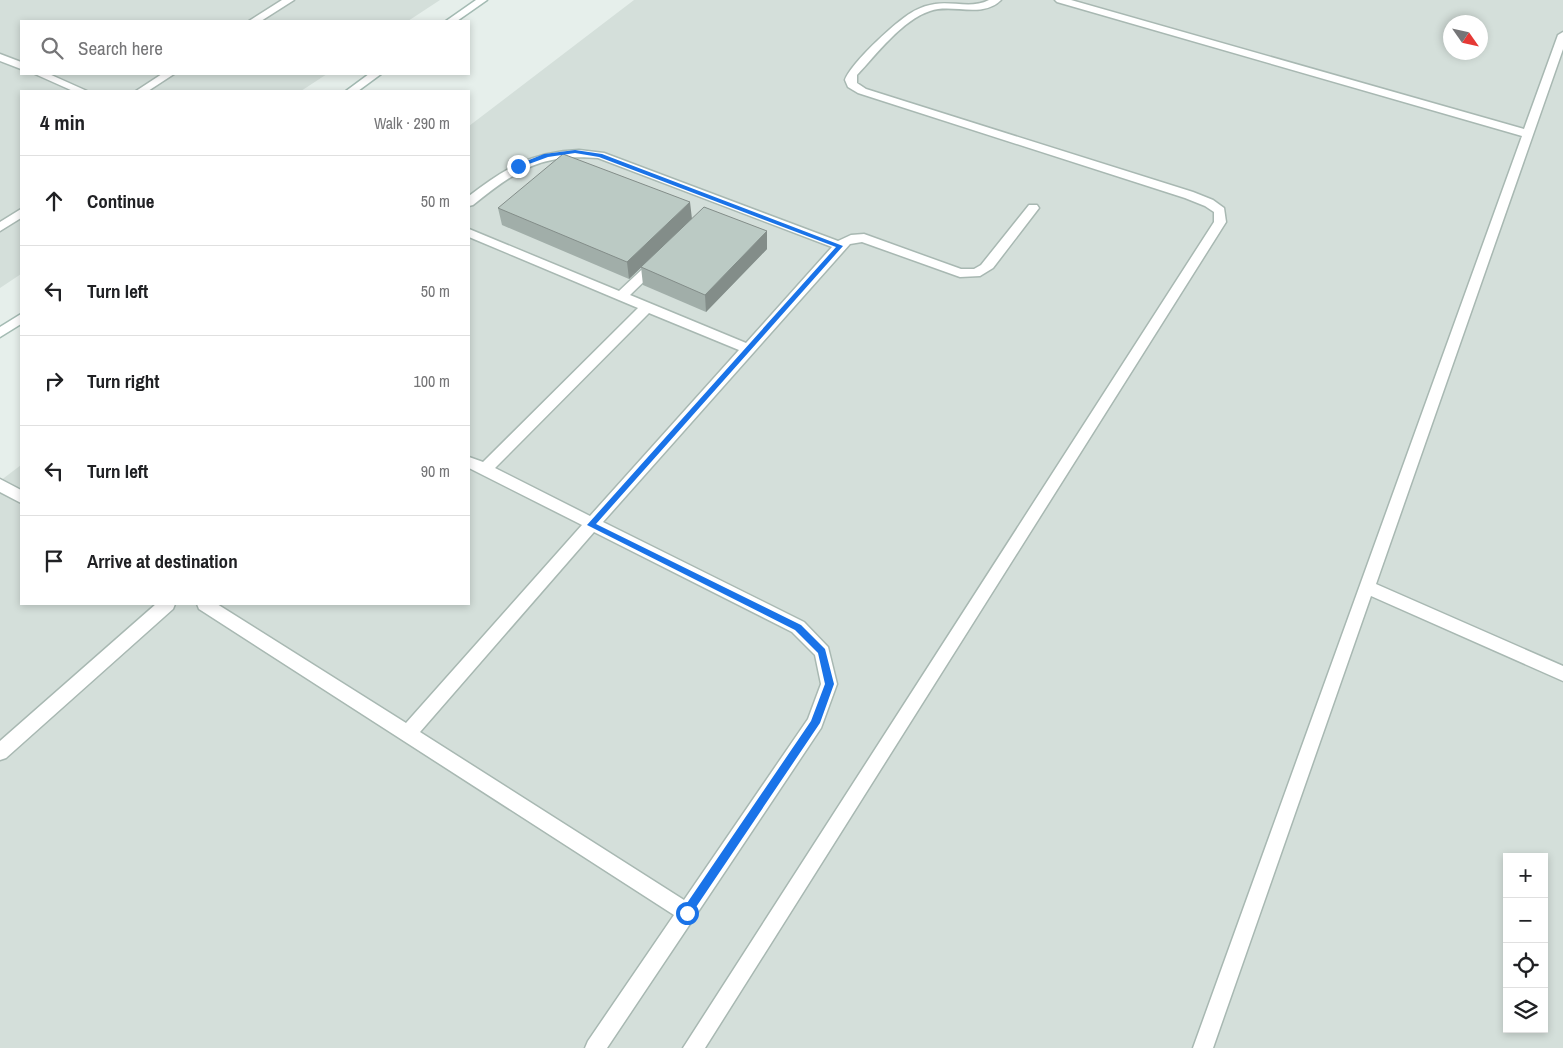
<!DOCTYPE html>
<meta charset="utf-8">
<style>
:root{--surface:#fff;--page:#f2f2f2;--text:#202124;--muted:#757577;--line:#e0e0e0}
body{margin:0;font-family:"Archivo Narrow",sans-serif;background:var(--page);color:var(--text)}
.controls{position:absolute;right:15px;bottom:15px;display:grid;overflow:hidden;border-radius:0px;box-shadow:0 2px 8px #0003}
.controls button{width:45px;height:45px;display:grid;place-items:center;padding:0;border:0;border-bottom:1px solid var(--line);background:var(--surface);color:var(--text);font:25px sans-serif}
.compass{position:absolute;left:1443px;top:15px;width:45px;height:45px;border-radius:50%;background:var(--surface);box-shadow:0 2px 8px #0003;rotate:124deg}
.stop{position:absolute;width:15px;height:15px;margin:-11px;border:4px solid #1a73e8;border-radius:50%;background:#fff}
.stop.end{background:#1a73e8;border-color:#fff;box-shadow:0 1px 5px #0008}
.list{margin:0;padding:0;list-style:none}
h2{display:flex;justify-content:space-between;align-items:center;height:65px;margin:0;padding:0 20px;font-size:21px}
h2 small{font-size:16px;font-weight:400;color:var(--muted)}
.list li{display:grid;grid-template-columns:32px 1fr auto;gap:15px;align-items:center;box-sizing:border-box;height:90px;padding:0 20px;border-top:1px solid var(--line)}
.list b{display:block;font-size:19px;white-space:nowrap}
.list em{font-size:16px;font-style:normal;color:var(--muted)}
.icon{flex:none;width:28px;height:28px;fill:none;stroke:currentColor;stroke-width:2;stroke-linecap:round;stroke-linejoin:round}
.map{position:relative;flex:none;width:1563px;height:1048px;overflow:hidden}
.search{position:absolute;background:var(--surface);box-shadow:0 2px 8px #0003;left:20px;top:20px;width:450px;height:55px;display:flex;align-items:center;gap:12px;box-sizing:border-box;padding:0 18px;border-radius:0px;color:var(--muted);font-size:19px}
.panel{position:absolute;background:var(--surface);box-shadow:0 2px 8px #0003;left:20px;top:90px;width:450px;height:515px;border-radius:0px}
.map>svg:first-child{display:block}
.built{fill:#d4dfda;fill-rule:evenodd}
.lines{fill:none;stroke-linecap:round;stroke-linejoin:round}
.lane-casing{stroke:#a8b8b2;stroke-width:3}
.secondary-casing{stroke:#a4bbb3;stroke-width:3}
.lane{fill:#fff;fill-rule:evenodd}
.secondary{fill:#fff;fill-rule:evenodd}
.wall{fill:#a1aea9}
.shaded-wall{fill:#838d89}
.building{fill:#bbcac4;stroke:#838d89}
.route{fill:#1a73e8}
</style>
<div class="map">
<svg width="1563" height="1048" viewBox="0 0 1563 1048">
<rect width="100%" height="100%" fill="#e6efeb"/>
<path class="built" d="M0 0H440L408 21H21V74H327L301 91H21V274L0 288Z
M634 0H1563V1048H0V481L21 465V604H469V126ZM1450 22H1480V52H1450ZM1507 857H1544V1029H1507Z"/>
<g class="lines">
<g class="lane-casing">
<path id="lane" d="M282 0H294L261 21H249Z
M989 0H1001C982 19 952 3 930 11 902 20 876 55 857 75V83L866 89 1193 192 1213 200 1224 208 1226 222 705 1048H683L1214 222V212L1205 206 1185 198 858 93 848 87 845 80C851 63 899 18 916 10 922 7 928 5 935 4 952 1 972 9 989 0Z
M1055 0H1071L1524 129 1558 35 1563 32V49L1376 584 1563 666V681L1371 596 1213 1048H1193L1522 136 1057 2Z
M0 54 21 62V69L0 61Z
M35 74H49L87 91H73Z
M162 74H174L148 91H136Z
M579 150 604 153 838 241 851 235 864 234 961 269H974L981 265 1029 205H1037L1039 208 993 268 980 276 960 277 862 242 850 244 603 522 804 622 828 647 837 684 821 728 607 1048H585L588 1041 674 915 199 609 197 604H217L406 723 582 525 469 468V457L483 462 638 308 469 237V229L619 291 652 260H660L662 263 660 266 630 295 746 343 832 247 598 158C541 153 517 170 473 205L469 206V196C505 168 532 152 579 150ZM649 313 739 350 590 516 495 468ZM594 532 792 632 815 655 821 684 808 719 684 900 420 732Z
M21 209V218L0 231V222Z
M0 479 21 490V503L0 492Z
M156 604H175L173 609 6 758 0 760V741Z"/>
</g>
<g class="secondary-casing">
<path id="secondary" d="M476 0H487L457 21H446Z
M369 74H381L358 91H346Z
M21 314V324L0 337V327Z"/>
</g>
<use href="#lane" class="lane"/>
<use href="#secondary" class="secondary"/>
</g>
<path class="wall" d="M498 208 692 219 767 231V249L706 312 643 285 641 267 666 243 629 279 502 225Z"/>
<path class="shaded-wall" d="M690 202 692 219 629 279 627 262Z
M767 231V249L706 312 705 295Z"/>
<path class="building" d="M563 154 690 202 627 262 498 208Z
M704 207 767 231 705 295 641 267Z"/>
<path class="route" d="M575 150 602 154 843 246 596 524 801 625 825 649 834 684 820 723 690 916 687 918 683 916 682 913 683 909 811 721 825 684 818 653 795 630 587 525 836 247 599 157 575 153 548 157 518 168 514 166 544 154Z"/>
</svg>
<div class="controls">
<button>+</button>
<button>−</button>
<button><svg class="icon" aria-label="locate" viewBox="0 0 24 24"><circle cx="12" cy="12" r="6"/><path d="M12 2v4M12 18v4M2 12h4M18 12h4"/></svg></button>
<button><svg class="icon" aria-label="layers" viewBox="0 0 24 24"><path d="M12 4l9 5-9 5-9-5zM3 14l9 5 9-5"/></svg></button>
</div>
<svg class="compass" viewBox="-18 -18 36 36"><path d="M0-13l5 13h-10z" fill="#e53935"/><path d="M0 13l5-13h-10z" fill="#757577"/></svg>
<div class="stop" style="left:687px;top:913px"></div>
<div class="stop end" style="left:518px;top:166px"></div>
<div class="search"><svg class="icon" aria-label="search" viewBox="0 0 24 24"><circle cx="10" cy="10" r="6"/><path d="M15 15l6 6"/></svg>Search here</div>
<section class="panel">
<h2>4 min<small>Walk · 290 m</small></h2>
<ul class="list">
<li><svg class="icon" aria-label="ahead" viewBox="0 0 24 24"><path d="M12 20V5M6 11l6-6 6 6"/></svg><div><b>Continue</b></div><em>50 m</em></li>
<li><svg class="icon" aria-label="left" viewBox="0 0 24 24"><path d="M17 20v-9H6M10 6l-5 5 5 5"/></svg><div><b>Turn left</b></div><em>50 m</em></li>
<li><svg class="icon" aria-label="right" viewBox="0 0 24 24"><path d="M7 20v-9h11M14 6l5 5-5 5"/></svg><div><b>Turn right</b></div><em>100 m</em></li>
<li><svg class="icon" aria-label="left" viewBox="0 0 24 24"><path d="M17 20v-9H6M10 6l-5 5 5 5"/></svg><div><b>Turn left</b></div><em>90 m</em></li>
<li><svg class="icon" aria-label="arrive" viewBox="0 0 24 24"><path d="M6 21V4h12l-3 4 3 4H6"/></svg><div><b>Arrive at destination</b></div></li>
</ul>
</section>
</div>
